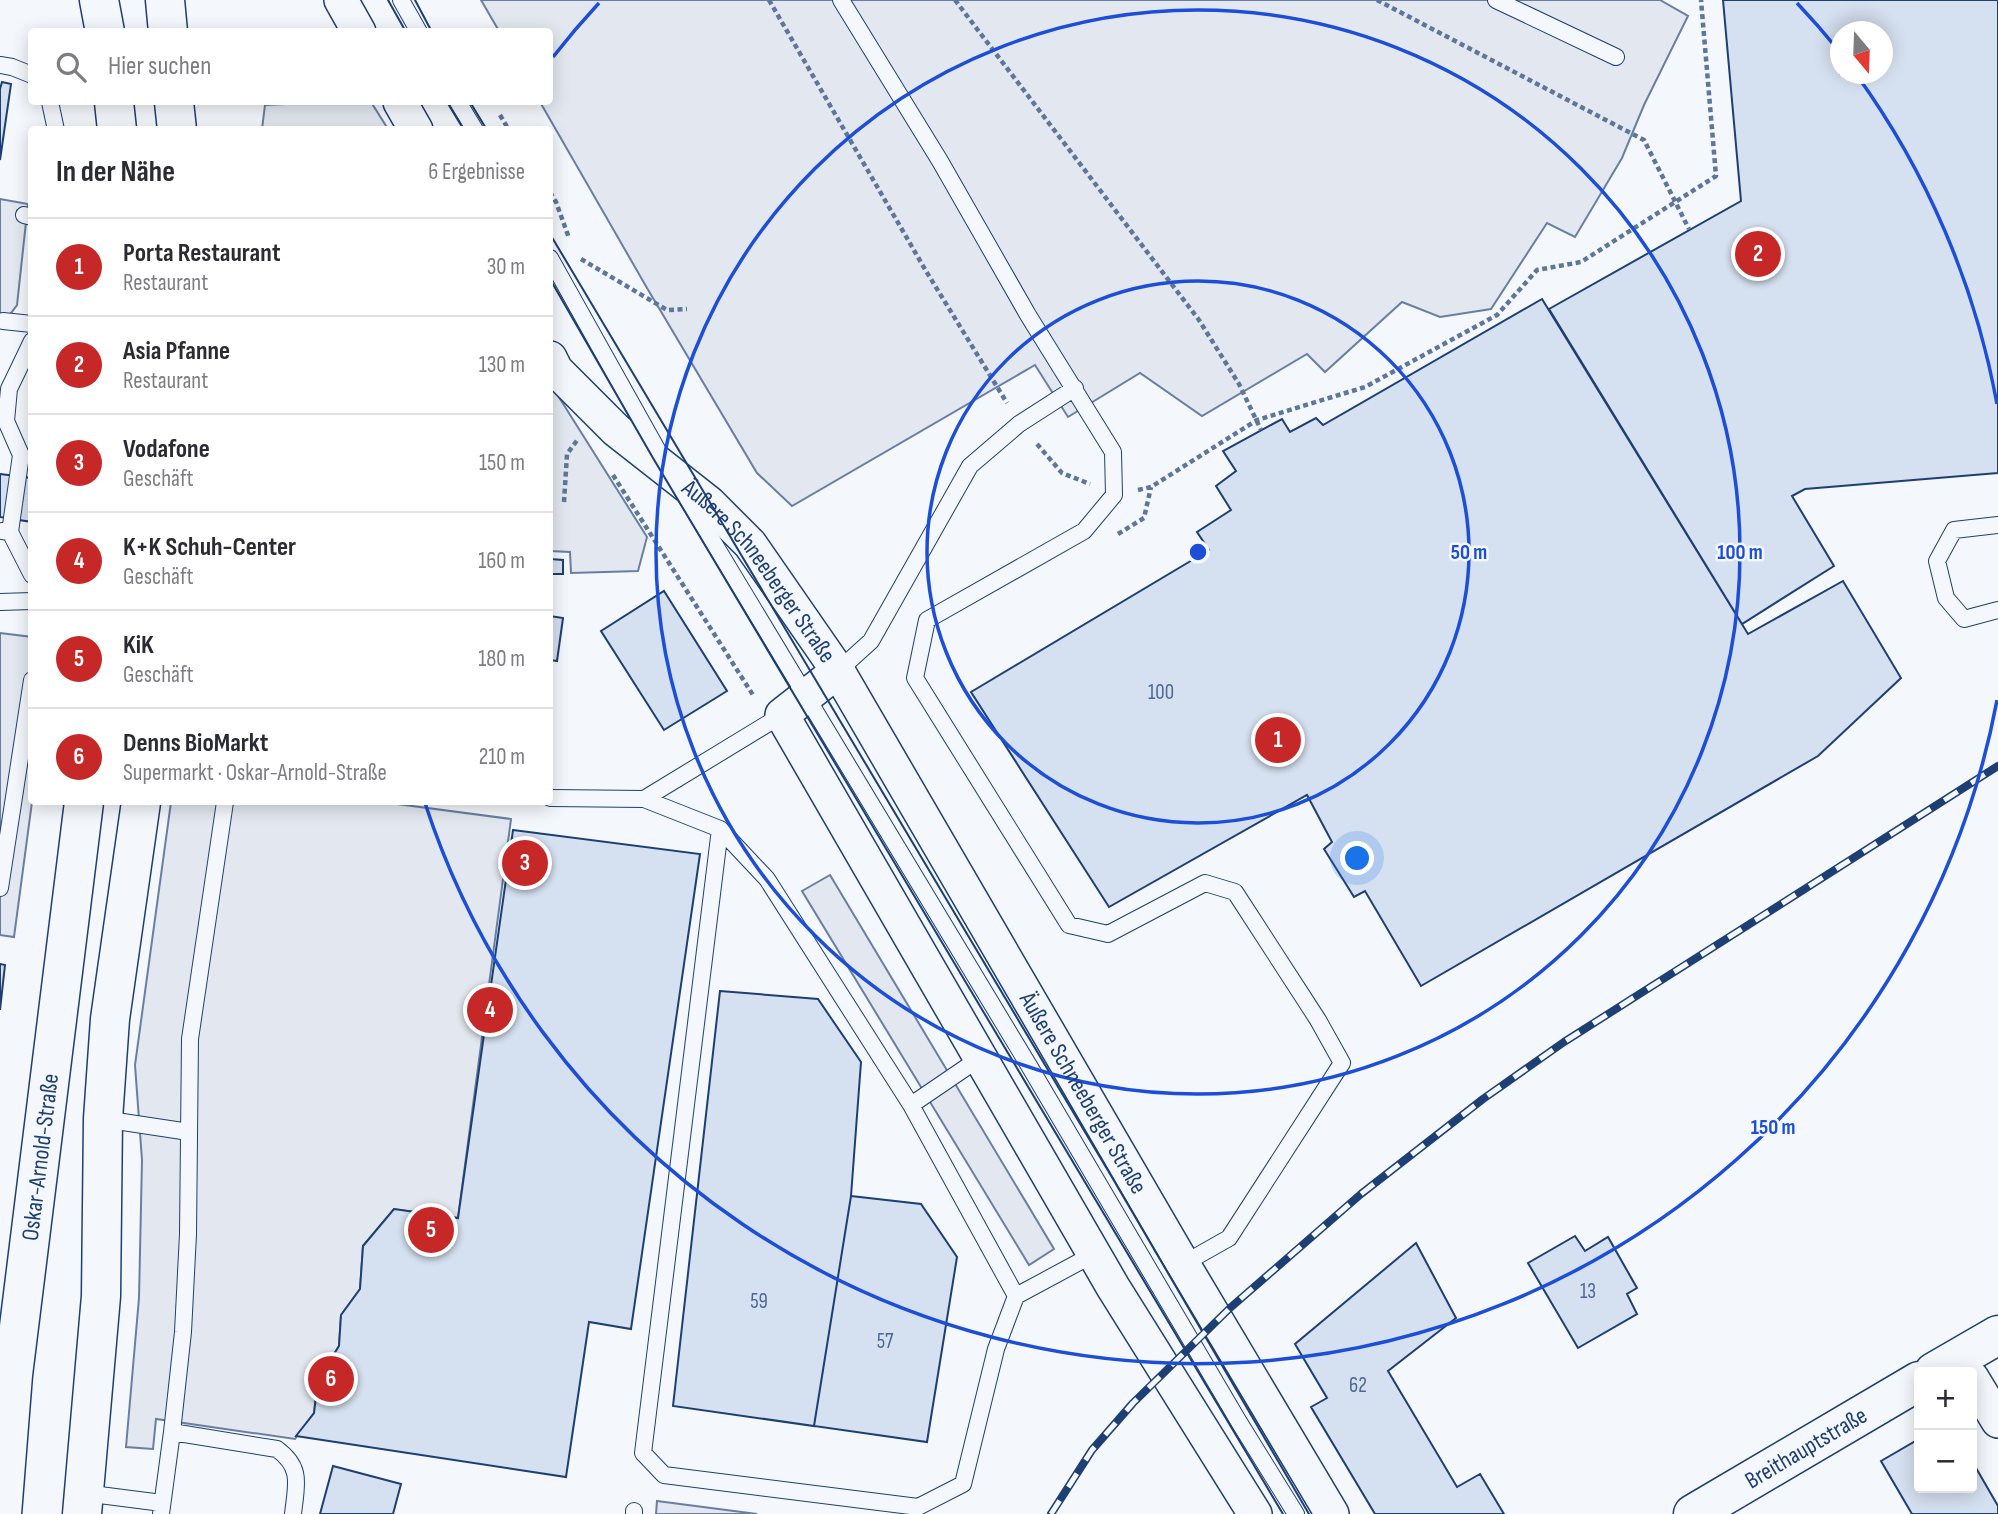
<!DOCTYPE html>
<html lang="de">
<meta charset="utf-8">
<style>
:root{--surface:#fff;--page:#f2f2f3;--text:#2b2b33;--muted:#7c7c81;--line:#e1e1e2;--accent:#c62828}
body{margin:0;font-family:"Sofia Sans Condensed",sans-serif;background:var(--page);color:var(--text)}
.controls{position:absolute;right:21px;bottom:21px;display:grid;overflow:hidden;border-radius:7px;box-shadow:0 4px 18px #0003}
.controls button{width:63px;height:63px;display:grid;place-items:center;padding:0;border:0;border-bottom:2px solid var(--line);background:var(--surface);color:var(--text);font:35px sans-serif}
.compass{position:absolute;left:1830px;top:21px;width:63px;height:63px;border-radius:50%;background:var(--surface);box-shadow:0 4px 18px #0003;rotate:161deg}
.you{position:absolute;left:1358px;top:859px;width:24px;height:24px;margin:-18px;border:5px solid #fff;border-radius:50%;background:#1a73e8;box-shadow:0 0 0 10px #1a73e833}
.badge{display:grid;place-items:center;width:46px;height:46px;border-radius:50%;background:var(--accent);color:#fff;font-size:23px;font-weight:700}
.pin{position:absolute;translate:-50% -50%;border:4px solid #fff;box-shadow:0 2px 7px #0006}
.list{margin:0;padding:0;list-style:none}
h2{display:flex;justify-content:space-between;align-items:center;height:91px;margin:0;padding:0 28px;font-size:30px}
h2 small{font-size:23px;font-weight:400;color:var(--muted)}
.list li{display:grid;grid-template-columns:46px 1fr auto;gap:21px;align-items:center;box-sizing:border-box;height:98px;padding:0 28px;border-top:2px solid var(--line)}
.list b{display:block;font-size:26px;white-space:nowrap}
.list p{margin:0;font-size:23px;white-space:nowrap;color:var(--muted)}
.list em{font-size:23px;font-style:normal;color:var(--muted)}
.icon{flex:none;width:38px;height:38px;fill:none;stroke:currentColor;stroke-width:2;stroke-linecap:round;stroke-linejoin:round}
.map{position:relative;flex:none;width:1998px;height:1514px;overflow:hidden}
.search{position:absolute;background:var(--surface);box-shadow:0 4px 18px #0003;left:28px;top:28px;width:525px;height:77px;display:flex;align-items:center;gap:18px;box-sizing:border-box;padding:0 24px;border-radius:7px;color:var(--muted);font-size:26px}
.panel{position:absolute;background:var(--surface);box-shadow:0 4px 18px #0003;left:28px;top:126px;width:525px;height:679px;border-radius:7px}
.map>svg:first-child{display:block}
.parking{fill:#e3e8f0;stroke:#687fa3;stroke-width:2}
.building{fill:#d5e0f0;stroke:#1d3f73;stroke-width:2;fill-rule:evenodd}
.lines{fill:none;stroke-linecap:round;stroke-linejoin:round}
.service-casing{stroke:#1d3f73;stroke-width:18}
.minor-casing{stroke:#1d3f73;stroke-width:36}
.secondary-casing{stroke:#1d3f73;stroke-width:41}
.primary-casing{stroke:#1d3f73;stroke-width:41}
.path{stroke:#5e769c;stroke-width:4.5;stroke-dasharray:5 3.5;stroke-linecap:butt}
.service{stroke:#f4f7fb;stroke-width:16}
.minor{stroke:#f4f7fb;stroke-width:33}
.secondary{stroke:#f4f7fb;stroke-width:38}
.primary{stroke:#f4f7fb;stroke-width:38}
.tram{stroke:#1d3f73;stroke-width:2}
.rail-casing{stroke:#1d3f73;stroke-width:8}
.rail{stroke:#f4f7fb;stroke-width:5;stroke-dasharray:16;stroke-linecap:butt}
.ring{fill:none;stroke:#1d4ed8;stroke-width:3.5}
.labels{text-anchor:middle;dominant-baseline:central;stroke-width:5;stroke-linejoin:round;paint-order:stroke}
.number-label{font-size:21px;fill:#4b6792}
.street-label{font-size:24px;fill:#1d3f73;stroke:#f4f7fb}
.centre{fill:#1d4ed8;stroke:#f4f7fb;stroke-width:3.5}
.ring-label{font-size:21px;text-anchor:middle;font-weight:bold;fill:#1d4ed8;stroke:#f4f7fb;stroke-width:5;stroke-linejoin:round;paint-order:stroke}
</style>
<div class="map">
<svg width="1998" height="1514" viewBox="0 0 1998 1514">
<rect width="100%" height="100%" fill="#f4f7fb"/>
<path class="parking" d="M481 0H1660L1688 16 1644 105 1622 158 1575 237 1547 223 1491 309 1440 317 1402 302 1325 372 1307 354 1202 416 1140 373 1068 417 1035 365 792 506 757 473 647 288 540 102H550V32L499 31Z
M328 102H371L388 129H262L265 105Z
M0 199 28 204 17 305 0 328Z
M550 383 647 537 638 571 571 573 570 552 550 551Z
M0 633 32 637V802L14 937 0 935Z
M171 802H382L511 819 458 1218 394 1209 363 1246 360 1289 341 1315 339 1346 318 1380 314 1413 295 1439 156 1419 153 1449 126 1447 139 1298 142 1160 135 1065Z
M830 875 1054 1249 1029 1265 802 891Z
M657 1501 757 1514H656Z"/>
<path class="building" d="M1723 0H1998V473L1805 489 1792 496 1834 566 1742 624 1549 309 1741 201ZM1840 32H1882V74H1840Z
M2 82 11 84 0 160V89Z
M1542 299 1748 634 1843 581 1901 678 1818 756 1421 986 1365 891 1354 897 1324 849 1332 842 1307 795 1109 907 971 692 1209 550 1197 532 1231 510 1216 486 1236 471 1223 451 1282 419 1290 432 1316 418 1323 425Z
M0 474 32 478V522L0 517Z
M550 559 563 560V574H550Z
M664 591 727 691 664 730 601 631Z
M550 616 563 618 557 661 550 660Z
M513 830 700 854 631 1329 589 1322 566 1477 296 1436 314 1413 318 1380 339 1346 341 1315 360 1289 363 1246 394 1209 458 1218Z
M0 964 5 965 0 1010Z
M720 991 818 999 861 1062 851 1196 814 1426 673 1406Z
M851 1196 921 1204 957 1257 927 1442 814 1426Z
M1575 1236 1585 1251 1608 1237 1637 1288 1627 1294 1637 1314 1578 1348 1528 1263Z
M1416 1243 1456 1318 1388 1371 1457 1487 1480 1474 1504 1514H1375L1311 1407 1327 1398 1295 1344Z
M1919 1439V1488H1972V1461L1998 1506V1514H1912L1881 1461Z
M333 1466 401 1484 393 1514H320Z"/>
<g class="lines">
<g class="service-casing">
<path id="service" d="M401 0 419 32
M841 0 940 161 1028 315 1113 452 1114 495 1084 531 927 620 915 678 1069 925 1108 934 1205 883 1235 892 1318 1020 1342 1063 1229 1238 1183 1264
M1496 0 1616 57
M0 65 12 67 32 75
M50 102 56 130
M458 102 475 130
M24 215 32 217
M550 258 658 451
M3 321 32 324
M686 497 1031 1069 1239 1422 1296 1514
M1998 525 1954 530 1937 561 1946 598 1964 619 1998 610
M2 531 10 532 32 575
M10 532 21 455 6 421 9 389 32 341
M0 602 32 601
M838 671 871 641 970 466 1019 424 1075 388
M550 798 644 799 720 829 643 1453 664 1475 918 1507 963 1484 996 1349 1016 1296 1094 1254
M644 799 782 715
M720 829 767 879 911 1105 1016 1296
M0 888 32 680
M911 1105 980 1058
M103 1119 189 1132
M172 1432 183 1332 188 1234 190 1039 225 802
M84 1493 162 1503
M161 1514 172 1432 277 1449C303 1468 296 1485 293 1514
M634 1514V1511"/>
</g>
<g class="minor-casing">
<g id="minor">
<path d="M341 0 359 32"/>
<path d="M400 102 416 130"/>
<path id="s1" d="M550 358 556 370 616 430 709 503 750 544 838 671 1183 1264 1332 1514"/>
<path d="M838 671 782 715 1113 1287 1255 1514"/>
<path d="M1972 1378 1998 1421"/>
</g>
</g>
<g class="secondary-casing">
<g id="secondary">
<path d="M1934 1372 1998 1335"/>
<path id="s2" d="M1693 1514 1919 1381"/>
</g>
</g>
<g class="primary-casing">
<g id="primary">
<path d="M99 0 105 32"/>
<path d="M165 0 168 32"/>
<path d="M114 102 117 130"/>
<path d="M174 102 177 130"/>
<path id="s3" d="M2 1514 13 1375 84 802"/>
<path d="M82 1514 101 1296 103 1119 110 1019 141 802"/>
</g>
</g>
<path class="path" d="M769 0 926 271 1007 403
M955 0 1199 320 1239 384 1261 430
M1377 0 1644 140 1689 229
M500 115 509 130
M550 192 556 202 569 238
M581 259 667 310 687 309
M1037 444 1062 473 1090 484
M613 475 753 695
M1138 490 1151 487 1257 420 1365 387 1497 315 1537 270 1581 262 1716 176 1701 0
M564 502 567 454 578 439
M1118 534 1144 518 1151 487"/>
<use href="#service" class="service"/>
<use href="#minor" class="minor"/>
<use href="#secondary" class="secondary"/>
<use href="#primary" class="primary"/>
<path class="tram" d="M388 0 406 32
M415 0 432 32
M447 102 464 130
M470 102 487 130
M550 234 1113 1179 1309 1514
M550 279 653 458 1283 1514"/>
<g class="rail-casing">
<path id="rail" d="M1051 1514 1092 1450 1133 1403 1230 1308 1361 1194 1483 1099 1564 1042 1998 766"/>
</g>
<use href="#rail" class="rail"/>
</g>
<g class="ring">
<circle cx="1198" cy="552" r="271"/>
<circle cx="1198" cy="552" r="542"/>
<path d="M1997 700A813 813 0 0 1 425 803M553 57A813 813 0 0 1 599 3M1797 3A813 813 0 0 1 1839 51M1856 74A813 813 0 0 1 1997 404"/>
</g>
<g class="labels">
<g class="number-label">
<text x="1161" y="692">100</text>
<text x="1588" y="1291">13</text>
<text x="759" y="1301">59</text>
<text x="885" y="1341">57</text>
<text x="1358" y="1385">62</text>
</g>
<g class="street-label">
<text stroke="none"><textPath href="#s1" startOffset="301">Äußere Schneeberger Straße</textPath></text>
<text stroke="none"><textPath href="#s1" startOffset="917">Äußere Schneeberger Straße</textPath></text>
<text stroke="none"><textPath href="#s3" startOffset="359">Oskar-Arnold-Straße</textPath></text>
<text stroke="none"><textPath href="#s2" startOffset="131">Breithauptstraße</textPath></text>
</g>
</g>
<circle cx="1198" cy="552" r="10" class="centre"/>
<g class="ring-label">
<text x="1469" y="559">50 m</text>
<text x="1740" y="559">100 m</text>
<text x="1773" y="1134">150 m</text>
</g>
</svg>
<div class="controls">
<button>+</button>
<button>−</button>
</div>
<svg class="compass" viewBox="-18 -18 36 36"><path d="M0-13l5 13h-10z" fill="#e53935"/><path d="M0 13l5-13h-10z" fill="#7c7c81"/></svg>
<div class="you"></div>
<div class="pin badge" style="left:1278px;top:740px">1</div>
<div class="pin badge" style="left:1758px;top:254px">2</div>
<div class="pin badge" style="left:525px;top:863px">3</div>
<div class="pin badge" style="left:490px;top:1010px">4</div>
<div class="pin badge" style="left:431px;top:1230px">5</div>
<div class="pin badge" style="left:331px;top:1379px">6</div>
<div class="search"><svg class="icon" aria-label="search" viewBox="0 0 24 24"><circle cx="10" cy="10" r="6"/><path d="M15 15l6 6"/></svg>Hier suchen</div>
<section class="panel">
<h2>In der Nähe<small>6 Ergebnisse</small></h2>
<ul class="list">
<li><span class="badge">1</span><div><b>Porta Restaurant</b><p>Restaurant</p></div><em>30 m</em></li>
<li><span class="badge">2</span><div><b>Asia Pfanne</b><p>Restaurant</p></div><em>130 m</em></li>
<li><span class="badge">3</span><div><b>Vodafone</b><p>Geschäft</p></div><em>150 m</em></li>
<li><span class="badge">4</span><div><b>K+K Schuh-Center</b><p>Geschäft</p></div><em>160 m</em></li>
<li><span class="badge">5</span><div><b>KiK</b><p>Geschäft</p></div><em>180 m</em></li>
<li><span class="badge">6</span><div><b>Denns BioMarkt</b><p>Supermarkt · Oskar-Arnold-Straße</p></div><em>210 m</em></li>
</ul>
</section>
</div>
